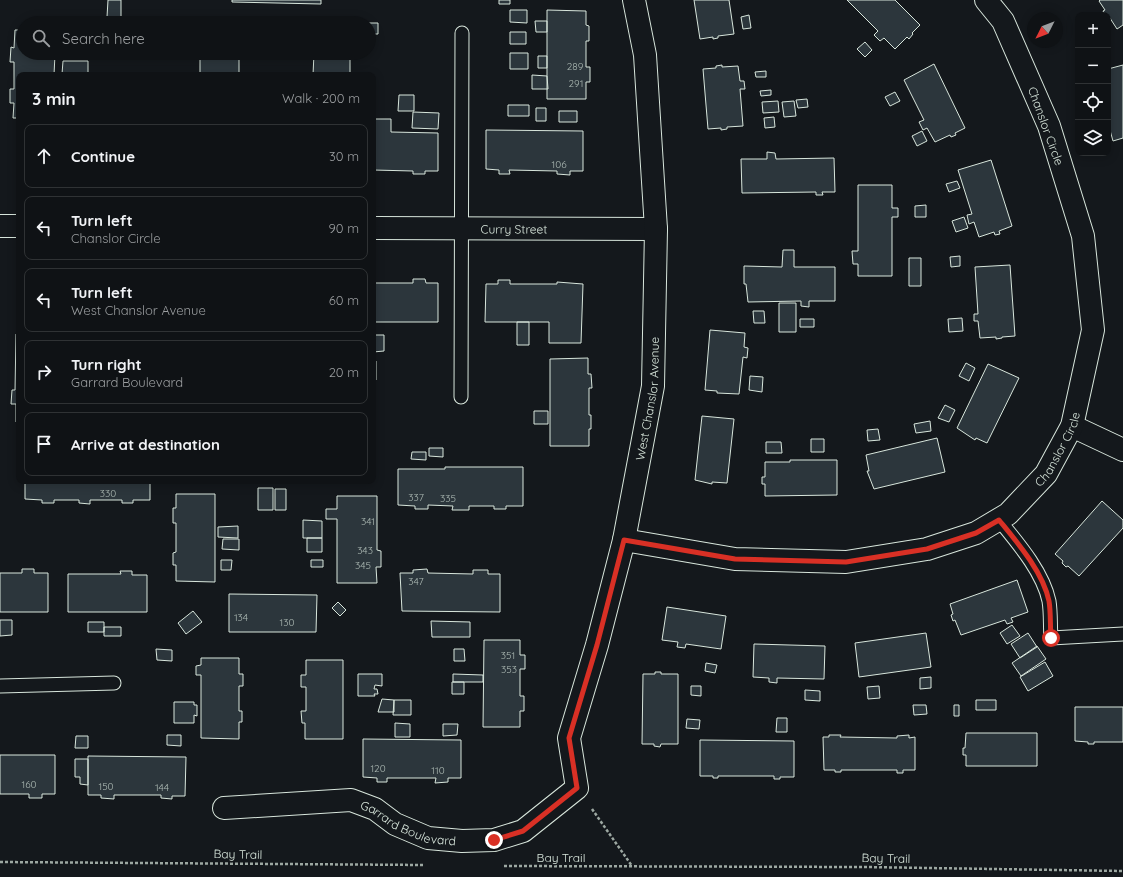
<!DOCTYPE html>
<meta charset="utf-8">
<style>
:root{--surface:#0f1215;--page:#181b1e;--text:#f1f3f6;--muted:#9b9ea0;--line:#2f3234}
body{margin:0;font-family:Quicksand,sans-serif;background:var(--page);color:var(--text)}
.controls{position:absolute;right:12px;top:12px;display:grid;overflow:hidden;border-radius:8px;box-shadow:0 2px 10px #0003}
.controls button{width:36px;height:36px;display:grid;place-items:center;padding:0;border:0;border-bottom:1px solid var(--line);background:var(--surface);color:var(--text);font:20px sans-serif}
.compass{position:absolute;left:1027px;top:12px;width:36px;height:36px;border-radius:50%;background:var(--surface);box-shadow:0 2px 10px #0003;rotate:228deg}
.stop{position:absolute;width:12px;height:12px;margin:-9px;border:3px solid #d93025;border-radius:50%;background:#fff}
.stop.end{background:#d93025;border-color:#fff;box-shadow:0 1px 4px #0008}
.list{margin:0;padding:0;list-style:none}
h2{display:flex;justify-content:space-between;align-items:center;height:52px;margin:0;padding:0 16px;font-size:17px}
h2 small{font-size:13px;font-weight:400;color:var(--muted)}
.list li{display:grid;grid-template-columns:26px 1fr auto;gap:12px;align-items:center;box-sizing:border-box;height:64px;margin:0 8px 8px;padding:0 8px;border:1px solid var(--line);border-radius:8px}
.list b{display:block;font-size:15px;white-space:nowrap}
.list p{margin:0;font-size:13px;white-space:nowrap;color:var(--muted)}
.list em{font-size:13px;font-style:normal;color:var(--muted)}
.icon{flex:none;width:22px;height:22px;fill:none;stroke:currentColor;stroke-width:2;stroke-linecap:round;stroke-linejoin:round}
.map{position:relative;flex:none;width:1123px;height:877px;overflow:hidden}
.search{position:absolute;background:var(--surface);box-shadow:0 2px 10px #0003;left:16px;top:16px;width:360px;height:44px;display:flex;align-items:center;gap:10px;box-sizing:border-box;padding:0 14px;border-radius:22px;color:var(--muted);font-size:15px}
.panel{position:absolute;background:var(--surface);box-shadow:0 2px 10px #0003;left:16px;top:72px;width:360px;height:412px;border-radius:8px}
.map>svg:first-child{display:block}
.building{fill:#2c363c;stroke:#d8e6dc}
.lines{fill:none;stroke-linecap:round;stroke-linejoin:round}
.lane-casing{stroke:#d8e6dc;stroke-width:15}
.street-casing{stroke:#d8e6dc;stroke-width:24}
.path{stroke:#9da8a2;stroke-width:2.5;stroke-dasharray:3 2;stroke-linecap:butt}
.lane{stroke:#14181c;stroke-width:13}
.street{stroke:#14181c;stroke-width:22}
.route{stroke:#d93025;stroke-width:5}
.labels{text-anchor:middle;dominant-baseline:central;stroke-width:3;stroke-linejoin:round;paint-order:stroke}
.number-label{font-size:10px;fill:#adbab4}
.street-label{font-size:12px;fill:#d8e6dc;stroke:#14181c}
</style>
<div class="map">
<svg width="1123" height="877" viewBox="0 0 1123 877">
<rect width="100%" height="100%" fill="#14181c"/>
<path class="building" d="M108 0H121V18L107 17Z
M232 0H321V4L232 2Z
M499 0H510V4H499Z
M694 0H729L734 34 718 36V38L713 39V37L700 39Z
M847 0H895L920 25 912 33 913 34 909 39 907 37 895 49 884 38 880 41 874 35 878 31Z
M1100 0H1123V25L1117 29 1108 15H1105L1103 11 1105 10 1099 1Z
M510 10H527V23L510 22Z
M547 10 586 11V25L589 26V41H586V67H590V82H586V99H547Z
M749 15 751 28 743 29 741 17Z
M535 21H547V32H536Z
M364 23H378V34H369V23Z
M15 30H23V53H74L55 54 54 75H19V118H13L14 103H10V89H14V62H10L11 47 14 48Z
M510 32H526V44H510Z
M865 42 872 50 865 57 857 49Z
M200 53H239V75H200Z
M314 53H350V75H313Z
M510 53H528V69H510Z
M538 56H547V68H538Z
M63 61H88V74H62Z
M934 64 965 128 955 133 956 135 951 137 950 135 935 142 927 128 923 130 919 122 924 120 904 80Z
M722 65V67L738 66 740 81H744L745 89H740L743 126 727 127V129L721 130V128L708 129 703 69 716 68V66Z
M1123 65V138L1113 141 1108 123V69Z
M766 71V77H756L755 72Z
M532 75 547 76 548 89H532Z
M771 90V95L761 96 760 91Z
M895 92 900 101 890 106 885 97Z
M399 95H414V111H398Z
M807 99 808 107 798 108 796 100Z
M778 101 779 112 763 113 762 102Z
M794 101 796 116 784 117 782 102Z
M508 105H529V116H508Z
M536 108H546V121H536Z
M559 111H577V122H559Z
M413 112 439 113 438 129 412 128Z
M774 117 775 127 765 128 764 118Z
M373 119H391V132L438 133V171H425V174H413V171L373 170Z
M486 130 583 131V171H570V175L557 174V171L509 170 510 174H499V170L486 169Z
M922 131 927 141 917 146 912 136Z
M767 152 775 153 776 159 834 158 835 192H822L823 195H816V192L742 193 741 159H767Z
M991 160 1012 226 999 231 1000 234 995 235 994 232 979 237 974 222 969 224 967 215 972 214 958 170Z
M957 181 960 188 949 192 946 184Z
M858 185H892V208H898V217H892V276H858V264H853L852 251H858Z
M926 205V217H915V206Z
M964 217 968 228 956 232 952 221Z
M783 250H794V267H835V301H809V307L801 306V301L748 302 746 284H744V266L782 267Z
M960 256V266L951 267 950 257Z
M909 258H921V286H909Z
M1010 265 1015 336 1002 337V338L996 339V337L980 338 978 321H974V314H978L975 267Z
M413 279H425L426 283H438V322H373V283H413Z
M498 280H510V284H557V282L583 284 581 343H549V322H485L486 284H498Z
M779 303H796V332H779Z
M753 311H764L765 323H754Z
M962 318 963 331 949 332 948 319Z
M800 319H814V327H800Z
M517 322H529V345H517Z
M710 330 745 333 744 347 748 348 747 358 743 357 739 394 717 393V391L705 390Z
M16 334H19V422H16V404H11L12 390H15Z
M373 335H384V351L373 352Z
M588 358V374H591L592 388H589V415H591V429H589V446H550V359Z
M373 361H376V380H373Z
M966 363 975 368 969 381 959 376Z
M988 364 1019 378 987 443 976 438 975 440 957 428Z
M750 376 763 377 762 392 749 390Z
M945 405 955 410 949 422 938 418Z
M534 411H548V424H534Z
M702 416 734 419 727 483 712 482V484L695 480Z
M930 421 931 431 916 433 914 424Z
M878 429 880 440 868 441 867 430Z
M937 438 945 472 874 489 867 471H869L866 455Z
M811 439H824V452H811Z
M766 442H781L782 453H766Z
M429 448H443V457L429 456Z
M412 452H426V460L411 459Z
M790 460H837V495L765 496V484H762V477H765V462H790Z
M445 467H523V506H506V509H494V506H469V510H452L453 506 428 505V509H415V506L398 505V469H445Z
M25 481H150V500H133V503H122V500H90V504L79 503V500H54V503H42V500L25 499Z
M229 481H318V483H229Z
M258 488H273V510H258Z
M275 489H286V510H275Z
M176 494H215V582L176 581V565H173V553L176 552V523H173V508H176Z
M337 496H377V550L381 551V567H376L377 583H337V519H326V509H337Z
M1102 501 1123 520V528L1079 576 1068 566 1066 567 1062 563 1063 561 1055 554Z
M303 520 322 521V538H303Z
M238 526V538L218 537V527Z
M307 538H322V552H307Z
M223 539H239V550L222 549Z
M221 560H232L231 570H221Z
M311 560H323V567H311Z
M22 569H34V573H48V612H0V573H22Z
M427 569 428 573 473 574V570H488V574H500V612L402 611 400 573H413V570Z
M120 571H132V575H147V612H68V574H121Z
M1017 580 1028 612 1011 618 1013 622 1007 624 1005 620 961 635 955 620 953 621 951 615 953 614 950 604Z
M229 594 317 595 316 632H229Z
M338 602 346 610 340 616 332 608Z
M667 607 726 616 721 649 686 644 685 648 677 647 678 642 662 640Z
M193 611 202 622 186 634 178 623Z
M0 620H12V635L0 636Z
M431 621 470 622V637H432Z
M88 622H104V632H88Z
M1012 625 1020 636 1007 644 1000 633Z
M104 627H121V636H104Z
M926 633 931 667 859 677 855 643Z
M1028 633 1037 647 1020 658 1011 644Z
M484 640H520V655H525V669H520V696H524V711H520V727H483Z
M754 644 825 646 824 679 777 678V683L769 682V678L753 677Z
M1037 646 1046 659 1021 676 1012 663Z
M156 649 172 650V661L157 660Z
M454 649H464L465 661H454Z
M201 658H239V674H243V686H239V711H242V722H239V739L201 738V675H196V666L201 665Z
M306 660H343V739H305V723H302L301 711H306V687H301V675H306Z
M1045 662 1053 676 1028 691 1020 677Z
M706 663 717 665 715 673 705 671Z
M655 672H661V674H678V744H661L660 747 654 746V744H642L643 674H655Z
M358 674H382V686L375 685 374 689H377L378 694H374L375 696H358Z
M453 674 483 675V682H453Z
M931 677V688L920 689V678Z
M452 682H464V694H452Z
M691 686H701V696L691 695Z
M879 686 880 698 868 699 867 687Z
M805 690 820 691V701L805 700Z
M382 699 394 700V712H378Z
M394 700H411V715H393Z
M976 700H996V710H976Z
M174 702H194V705H197V716L194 715V723H174Z
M913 705H926L927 714 914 715Z
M954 705H959V716H954Z
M1075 707H1123V742H1094V744H1088V742L1075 741Z
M777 718H787V732H776Z
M687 719 700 720 699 729 686 728Z
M395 723 410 724V737H395Z
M443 724H458L457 735 443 736Z
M966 733H1037V766H966V755H963V748H965Z
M167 735H181V746L167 745Z
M829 735H841L840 737 897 738V736L909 735V738L915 737V770H903V773H897V770H841V772H835V770H824L823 737H829Z
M76 736H88V748H75Z
M363 739 461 740V778H448V782L435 783 436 778H387V782H377V778L363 777Z
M700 740 794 741V777H780V779H774V776H718V778H713V776H700Z
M0 755H55V794H42V798H29V794H0Z
M88 756 186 757 185 796H172V799L161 798V795H114V799L101 798V795H88Z
M75 759H88V785L80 784V777H75Z"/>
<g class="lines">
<g class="lane-casing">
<path id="lane" d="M461 397 462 33
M999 520C1017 542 1043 572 1049 601 1051 613 1050 626 1051 638L1123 634
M0 686 114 683"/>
</g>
<g class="street-casing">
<g id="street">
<path d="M0 226H19"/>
<path id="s1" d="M373 228 656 229"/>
<path d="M1072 426 1123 450"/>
<path id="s2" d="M624 540 735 559 846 562 927 549 976 533 1008 514 1046 474 1072 426 1093 330 1083 236 1049 126 1003 21 986 0"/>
<path id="s3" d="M224 808 351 800 375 809 395 824 428 838 462 841 494 840 523 831 577 788 569 738 597 645 624 540 653 386 656 229 645 55 634 0"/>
</g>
</g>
<path class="path" d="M592 809 632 866
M0 862 423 865
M504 866 864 867 1123 871"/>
<use href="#lane" class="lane"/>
<use href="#street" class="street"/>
</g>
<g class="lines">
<path class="route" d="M494 840 523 831 577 788 569 738 597 645 624 540 735 559 846 562 927 549 976 533 999 520C1017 542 1043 572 1049 601 1051 613 1050 626 1051 638"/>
</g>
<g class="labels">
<g class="number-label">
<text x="575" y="66">289</text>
<text x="576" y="83">291</text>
<text x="559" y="164">106</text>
<text x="108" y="493">330</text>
<text x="416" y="497">337</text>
<text x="448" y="498">335</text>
<text x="368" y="521">341</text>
<text x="365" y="550">343</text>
<text x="363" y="565">345</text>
<text x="416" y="581">347</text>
<text x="241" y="617">134</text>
<text x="287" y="622">130</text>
<text x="508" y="655">351</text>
<text x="509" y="669">353</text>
<text x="378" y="768">120</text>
<text x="438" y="770">110</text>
<text x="29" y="784">160</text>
<text x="106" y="786">150</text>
<text x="162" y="787">144</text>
</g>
<g class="street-label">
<text transform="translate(1046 126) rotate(70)">Chanslor Circle</text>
<text stroke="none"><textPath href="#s1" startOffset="141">Curry Street</textPath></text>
<text stroke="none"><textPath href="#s3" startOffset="779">West Chanslor Avenue</textPath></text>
<text stroke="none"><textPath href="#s2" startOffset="477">Chanslor Circle</textPath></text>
<text stroke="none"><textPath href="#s3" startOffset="190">Garrard Boulevard</textPath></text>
<text transform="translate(238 854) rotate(1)">Bay Trail</text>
<text x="561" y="857">Bay Trail</text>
<text transform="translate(886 858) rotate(1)">Bay Trail</text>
</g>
</g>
</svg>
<div class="controls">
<button>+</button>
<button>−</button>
<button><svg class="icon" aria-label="locate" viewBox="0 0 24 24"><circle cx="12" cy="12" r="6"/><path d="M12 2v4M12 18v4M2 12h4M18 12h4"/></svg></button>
<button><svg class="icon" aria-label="layers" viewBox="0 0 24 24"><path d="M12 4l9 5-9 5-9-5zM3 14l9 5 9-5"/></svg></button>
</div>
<svg class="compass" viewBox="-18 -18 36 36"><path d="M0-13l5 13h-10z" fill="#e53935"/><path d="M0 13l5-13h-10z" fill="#9b9ea0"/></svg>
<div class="stop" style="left:1051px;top:638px"></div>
<div class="stop end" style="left:494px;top:840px"></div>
<div class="search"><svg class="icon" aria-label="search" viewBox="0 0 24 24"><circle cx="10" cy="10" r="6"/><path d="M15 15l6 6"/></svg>Search here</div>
<section class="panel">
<h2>3 min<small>Walk · 200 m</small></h2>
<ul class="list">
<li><svg class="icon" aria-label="ahead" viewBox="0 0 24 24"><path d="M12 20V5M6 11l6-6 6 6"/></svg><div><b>Continue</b></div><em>30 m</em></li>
<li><svg class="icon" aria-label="left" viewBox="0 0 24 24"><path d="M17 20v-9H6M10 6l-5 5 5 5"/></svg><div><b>Turn left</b><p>Chanslor Circle</p></div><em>90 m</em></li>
<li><svg class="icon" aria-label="left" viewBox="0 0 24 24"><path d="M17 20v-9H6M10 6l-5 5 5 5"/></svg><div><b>Turn left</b><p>West Chanslor Avenue</p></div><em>60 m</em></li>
<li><svg class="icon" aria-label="right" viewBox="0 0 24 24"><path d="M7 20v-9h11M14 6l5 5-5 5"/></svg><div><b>Turn right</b><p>Garrard Boulevard</p></div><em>20 m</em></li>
<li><svg class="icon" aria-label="arrive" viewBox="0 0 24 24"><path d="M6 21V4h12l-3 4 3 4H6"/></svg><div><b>Arrive at destination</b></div></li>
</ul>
</section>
</div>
